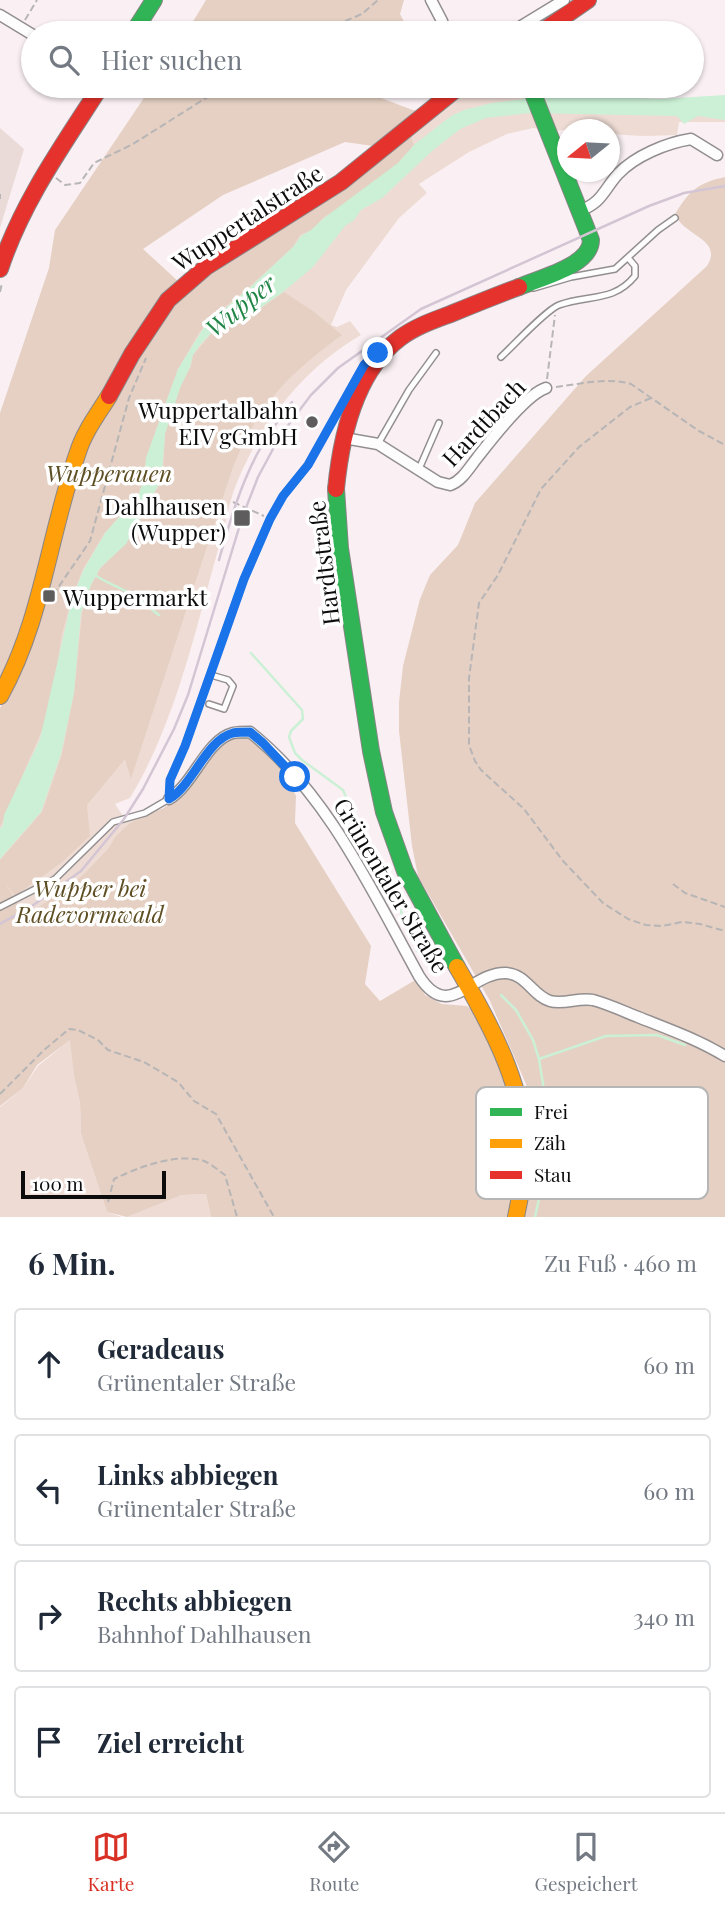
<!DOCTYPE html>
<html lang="de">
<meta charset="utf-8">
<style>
:root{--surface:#fff;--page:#f6f6f7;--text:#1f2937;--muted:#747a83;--line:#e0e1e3;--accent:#d93025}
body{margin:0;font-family:"Playfair Display",serif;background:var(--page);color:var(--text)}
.compass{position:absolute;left:557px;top:119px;width:63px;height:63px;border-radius:50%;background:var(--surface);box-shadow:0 2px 5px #0004;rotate:252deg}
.scale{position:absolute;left:21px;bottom:18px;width:145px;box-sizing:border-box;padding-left:7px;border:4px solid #0c0c0c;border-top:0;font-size:19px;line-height:24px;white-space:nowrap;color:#0c0c0c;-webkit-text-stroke:5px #fff;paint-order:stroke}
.stop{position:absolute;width:21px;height:21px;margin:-16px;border:5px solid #1a73e8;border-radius:50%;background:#fff}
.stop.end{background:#1a73e8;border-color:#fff;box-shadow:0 2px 7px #0008}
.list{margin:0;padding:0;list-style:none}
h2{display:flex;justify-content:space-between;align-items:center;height:91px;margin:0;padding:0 28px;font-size:30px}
h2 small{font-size:23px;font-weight:400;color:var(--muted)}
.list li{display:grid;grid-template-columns:46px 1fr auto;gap:21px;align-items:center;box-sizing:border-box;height:112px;margin:0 14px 14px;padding:0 14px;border:2px solid var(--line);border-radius:7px}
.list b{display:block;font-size:26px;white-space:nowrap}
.list p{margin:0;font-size:23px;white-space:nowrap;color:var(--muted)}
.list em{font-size:23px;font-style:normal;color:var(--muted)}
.icon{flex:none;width:38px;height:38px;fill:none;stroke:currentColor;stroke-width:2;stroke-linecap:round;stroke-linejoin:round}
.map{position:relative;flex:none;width:725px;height:1217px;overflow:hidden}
.search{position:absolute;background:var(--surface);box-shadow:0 2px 5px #0004;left:21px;right:21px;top:21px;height:77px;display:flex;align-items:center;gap:18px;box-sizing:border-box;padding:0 24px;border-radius:38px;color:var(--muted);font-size:26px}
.sheet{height:595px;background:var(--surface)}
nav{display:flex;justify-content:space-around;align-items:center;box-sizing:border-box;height:98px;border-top:2px solid var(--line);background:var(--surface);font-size:19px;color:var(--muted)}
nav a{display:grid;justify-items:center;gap:4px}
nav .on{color:var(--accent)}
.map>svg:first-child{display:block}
.green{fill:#eedcd4}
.forest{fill:#e5d0c3}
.cemetery{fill:#eadad8}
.water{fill:#cbf0d5}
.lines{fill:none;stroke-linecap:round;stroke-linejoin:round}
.stream{stroke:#cbf0d5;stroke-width:2.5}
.lane-casing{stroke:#938f90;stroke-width:8}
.street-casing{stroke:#938f90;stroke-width:13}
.fast-casing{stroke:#8a8587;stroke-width:18}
.slow-casing{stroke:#8a8587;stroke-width:18}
.jam-casing{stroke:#8a8587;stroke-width:18}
.path{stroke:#b7b5b6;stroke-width:2;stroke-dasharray:7 3.5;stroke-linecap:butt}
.lane{stroke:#fefdfd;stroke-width:5}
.street{stroke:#fefdfd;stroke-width:10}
.fast{stroke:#30b455;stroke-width:16}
.slow{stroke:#ff9f0a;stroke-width:16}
.jam{stroke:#e5322d;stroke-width:16}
.rail{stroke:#d4c5d4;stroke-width:2.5}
.route{stroke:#1a73e8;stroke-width:9}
.poi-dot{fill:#5f5c5d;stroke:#fff;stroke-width:2.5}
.labels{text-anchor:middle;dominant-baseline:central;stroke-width:7;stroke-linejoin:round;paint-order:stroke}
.street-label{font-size:23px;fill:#0c0c0c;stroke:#fff}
.poi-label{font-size:23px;fill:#0c0c0c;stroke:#fff;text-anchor:end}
.park-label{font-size:23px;font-style:italic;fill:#5e4e23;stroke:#fff}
.water-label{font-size:24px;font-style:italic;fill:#208545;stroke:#fff}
.key{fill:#fff;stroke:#b6b6b6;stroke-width:2}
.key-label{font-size:19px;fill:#0c0c0c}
</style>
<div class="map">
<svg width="725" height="1217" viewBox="0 0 725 1217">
<rect width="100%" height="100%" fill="#faf0f3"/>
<path class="green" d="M471 86H525L531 98 544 93 551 86H562V88L568 95 692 101 725 97V122H679L677 135C655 136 632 137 610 133V130L587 128 555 131 533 128 507 134 469 152 419 184 427 193 399 218 346 290 331 325 337 327 350 321 361 335C302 369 256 429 233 493 228 508 226 524 221 539 196 627 177 720 130 798L115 804 125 819 165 808 45 1028 0 1102V801L23 723 183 311Z
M71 1039 74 1076 80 1103 81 1134 107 1212 122 1217H0V1107L23 1088 38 1066Z
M206 1194 211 1217H127L182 1195Z"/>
<path class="forest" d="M206 0H404L400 14 409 31 407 33H186Z
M152 86H355L370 94 421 113 380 147 345 142 223 195 143 249 179 282 100 406 26 630 0 680V413L49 268 55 230Z
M409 132 414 145 398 163 340 209 324 217 312 230 300 235 293 247 244 292 213 316 199 333 178 369 146 458 144 479 138 495 104 534 83 569 72 598 62 634 56 672 43 728 0 827V708L13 684 72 475 114 388 184 288Z
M725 177V1217H522L529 1185 533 1135 526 1084 490 1001 418 876 412 846 399 731V702L403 666 420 599 430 575 458 545 475 503 586 376 707 266C724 239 683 236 675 214 690 190 698 183 725 177Z
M284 292 313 311 342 335C288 374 256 407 232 470L131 779 125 759 87 805 90 836 61 863 15 896 5 883 25 915 61 893 83 875 108 849 116 836 130 823 164 808 186 791 197 778 206 757 232 735 250 733 279 762 296 796 295 823 371 946 365 984 380 1001 417 979 425 995 442 1004 467 1006 480 1017 509 1080 521 1162 509 1217H211L206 1194 182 1195 127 1217 107 1212 81 1134 80 1103 74 1076 70 1040 37 1065 23 1088 0 1106V860L42 812 62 754 74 693 82 613 91 585 100 569 126 542 160 484 163 474 165 433 180 387 191 366 193 355 218 326 228 320 257 311Z"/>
<path class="cemetery" d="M0 128 24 149 0 228Z"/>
<path class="water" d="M557 95 661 99 725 95V120L698 116 684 124 677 116 529 113 486 118 460 129 432 151 382 198 361 210 354 220 345 226 313 267 283 292 256 311 227 321 218 326 199 346 193 355 190 367 180 388 165 434 162 474 159 484 126 544 100 568 91 585 81 613 74 693 61 754 41 812 0 859V829L3 825 4 815 40 739 72 598 84 569 105 533 138 496 144 479 146 458 178 369 206 324 245 292 293 247 301 236 311 230 324 218 398 163 415 144 451 116 464 110 492 103Z"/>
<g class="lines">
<path class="stream" d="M579 33 583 26
M552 95 557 86
M95 575C108 584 122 588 136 597 145 602 150 609 159 615
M251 653 302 710 303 719 291 731 289 737 295 753 302 760 343 790 352 812
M395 892 408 934
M417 951 436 971
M501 995 516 1010 533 1040 539 1059 547 1109 549 1124 544 1176 535 1217
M539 1059 606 1036 657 1035 685 1045"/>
<g class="lane-casing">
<path id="lane" d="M534 288 571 277 615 269 658 230 675 218
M501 357C514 345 546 310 559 305 588 294 613 303 635 276V266L629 259
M378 444 409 390 436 353
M419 469 439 423
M209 704 224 709 233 686 228 680 211 675
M0 907 55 879 113 822 145 813 169 799 170 780 185 746 244 579 270 519 283 496 308 465 364 365 374 355 379 353"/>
</g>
<g class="street-casing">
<path id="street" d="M431 0 442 21 446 33
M0 15 33 35
M510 33 564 0
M579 211C602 203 603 191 618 174 635 156 666 143 691 139L717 155
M344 438 378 444 438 482 450 485C462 481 469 468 477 458 491 440 525 395 546 388
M169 799C194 784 206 740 233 733 238 732 245 732 250 732 328 794 372 891 419 976 449 1023 470 972 506 973 526 974 533 996 550 1001 564 1005 579 997 593 1000 608 1004 623 1011 638 1017 668 1029 697 1039 725 1056"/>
</g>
<g class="fast-casing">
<path id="fast" d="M133 33 154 0
M519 287C539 278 591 266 591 240L530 86
M336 489 340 548 371 751 384 812 405 871 457 967"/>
</g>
<g class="slow-casing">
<path id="slow" d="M0 696C43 619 49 533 78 452 84 432 98 414 109 396
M457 967C492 1027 531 1096 524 1169 523 1185 519 1201 516 1217"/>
</g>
<g class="jam-casing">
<path id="jam" d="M540 33 588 0
M0 269C22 202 63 145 101 86
M109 396 132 354 168 300 206 267 341 182 460 86
M336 489C341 437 356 371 400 338 416 326 435 320 453 313 475 304 497 295 519 287"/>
</g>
<path class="path" d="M25 20 37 0
M316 33 362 14 378 0
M56 178 65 185 80 183 94 163 133 144 225 86
M0 194V199
M0 292 2 283
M547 379 555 315
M556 387C581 384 607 377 631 384L699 431 725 445
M651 398 630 407 579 447 541 489 498 575 479 603 469 678V745L475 761 481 770 524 809 563 861 603 903 628 919 646 925 662 926 682 922 700 924 725 931
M233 502 264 516
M53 595 90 541 129 398 146 358
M673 884 685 893 725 907
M412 943 425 936
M0 1094 44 1050 69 1029 78 1030 98 1040 108 1050 144 1062 178 1082 194 1101 216 1114 274 1217
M108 1202 114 1179C139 1167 173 1154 201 1160 209 1162 218 1170 225 1175L237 1217"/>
<use href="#lane" class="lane"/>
<use href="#street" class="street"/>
<use href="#fast" class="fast"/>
<use href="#slow" class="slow"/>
<use href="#jam" class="jam"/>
<path class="rail" d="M219 560C230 521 241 482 261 447 270 431 281 417 292 402
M0 924 32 906 81 871 124 819 143 789 174 729 188 695 242 518 258 477 280 436 311 395 338 368 421 309 649 206 684 193 725 186"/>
</g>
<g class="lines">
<path class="route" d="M295 777 263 743 250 732C245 732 238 732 233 733 206 740 194 784 169 799L170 780 185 746 244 579 270 519 283 496 308 465 364 365 374 355 378 353"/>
</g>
<g class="poi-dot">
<circle cx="312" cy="422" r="7"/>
<rect x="233" y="509" width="18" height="18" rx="3.5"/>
<rect x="42" y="589" width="14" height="14" rx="3.5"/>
</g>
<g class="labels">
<g class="street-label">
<text transform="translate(247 217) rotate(-33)">Wuppertalstraße</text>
<text transform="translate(483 422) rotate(-47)">Hardtbach</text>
<text transform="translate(323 563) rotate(-97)">Hardtstraße</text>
<text transform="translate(392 885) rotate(59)">Grünentaler Straße</text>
</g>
<g class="poi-label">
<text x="298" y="409">Wuppertalbahn<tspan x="298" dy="26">EIV gGmbH</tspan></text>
<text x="226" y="505">Dahlhausen<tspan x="226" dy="26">(Wupper)</tspan></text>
<text x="63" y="596" text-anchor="start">Wuppermarkt</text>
</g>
<g class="park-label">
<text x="109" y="472">Wupperauen</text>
<text x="90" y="887">Wupper bei<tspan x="90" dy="26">Radevormwald</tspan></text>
</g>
<g class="water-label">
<text transform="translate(240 305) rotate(-39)">Wupper</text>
</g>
</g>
<rect x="476" y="1087" width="232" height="112" rx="10" class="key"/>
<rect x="490" y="1108" width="32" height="8" fill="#30b455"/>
<rect x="490" y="1139" width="32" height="9" fill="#ff9f0a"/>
<rect x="490" y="1171" width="32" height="8" fill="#e5322d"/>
<g class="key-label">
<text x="534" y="1119">Frei</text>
<text x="534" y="1150">Zäh</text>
<text x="534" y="1182">Stau</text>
</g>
</svg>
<svg class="compass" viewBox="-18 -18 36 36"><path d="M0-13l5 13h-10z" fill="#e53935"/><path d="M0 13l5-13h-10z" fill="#747a83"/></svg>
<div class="scale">100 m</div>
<div class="stop" style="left:295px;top:777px"></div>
<div class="stop end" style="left:378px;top:353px"></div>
<div class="search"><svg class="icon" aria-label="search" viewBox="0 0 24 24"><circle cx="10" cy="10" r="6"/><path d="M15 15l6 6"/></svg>Hier suchen</div>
</div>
<section class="sheet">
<h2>6 Min.<small>Zu Fuß · 460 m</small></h2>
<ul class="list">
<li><svg class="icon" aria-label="ahead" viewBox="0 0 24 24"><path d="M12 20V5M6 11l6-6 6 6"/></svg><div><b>Geradeaus</b><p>Grünentaler Straße</p></div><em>60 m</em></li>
<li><svg class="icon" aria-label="left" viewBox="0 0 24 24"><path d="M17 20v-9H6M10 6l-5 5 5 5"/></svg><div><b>Links abbiegen</b><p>Grünentaler Straße</p></div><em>60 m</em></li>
<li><svg class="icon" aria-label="right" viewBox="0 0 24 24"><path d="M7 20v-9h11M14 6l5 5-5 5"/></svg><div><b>Rechts abbiegen</b><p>Bahnhof Dahlhausen</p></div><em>340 m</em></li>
<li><svg class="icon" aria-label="arrive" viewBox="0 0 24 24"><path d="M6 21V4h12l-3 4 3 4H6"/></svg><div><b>Ziel erreicht</b></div></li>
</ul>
</section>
<nav>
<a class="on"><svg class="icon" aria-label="map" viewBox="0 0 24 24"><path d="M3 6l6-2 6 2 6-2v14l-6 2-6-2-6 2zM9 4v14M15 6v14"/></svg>Karte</a>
<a><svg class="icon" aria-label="directions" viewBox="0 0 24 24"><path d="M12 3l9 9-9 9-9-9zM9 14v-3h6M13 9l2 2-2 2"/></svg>Route</a>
<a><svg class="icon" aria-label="saved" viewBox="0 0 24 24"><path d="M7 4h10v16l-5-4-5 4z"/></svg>Gespeichert</a>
</nav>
